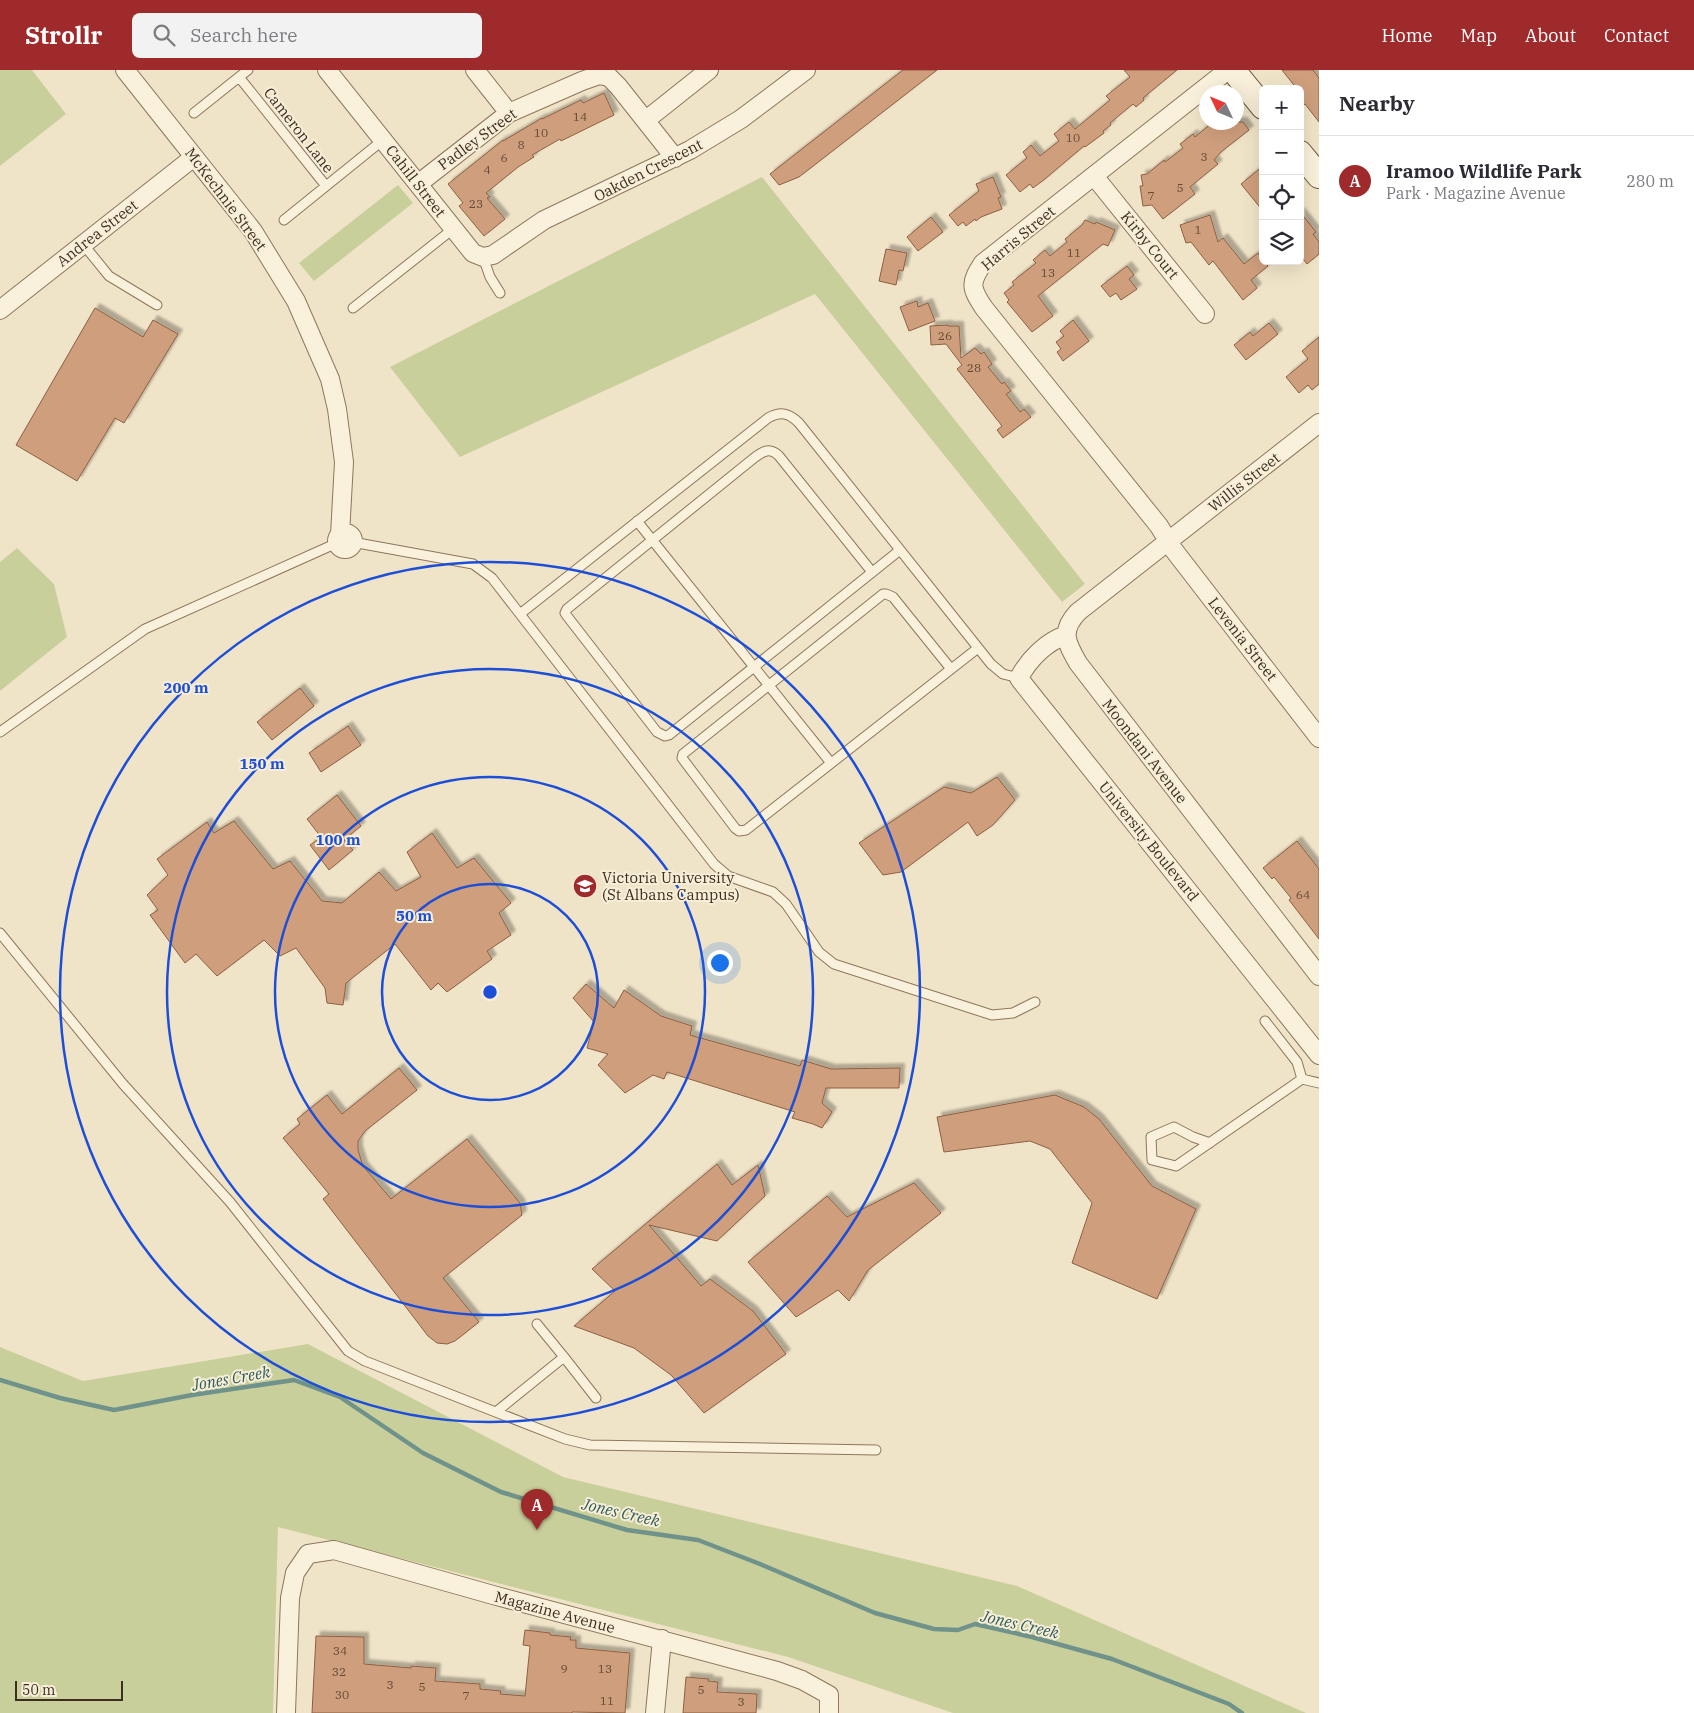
<!DOCTYPE html>
<meta charset="utf-8">
<style>
:root{--surface:#fff;--page:#f2f2f3;--text:#2b2b33;--muted:#7c7c81;--line:#e1e1e2;--accent:#9e2a2b}
body{margin:0;font-family:"IBM Plex Serif",serif;background:var(--page);color:var(--text)}
.controls{position:absolute;right:15px;top:15px;display:grid;overflow:hidden;border-radius:8px;box-shadow:0 5px 20px #0002}
.controls button{width:45px;height:45px;display:grid;place-items:center;padding:0;border:0;border-bottom:1px solid var(--line);background:var(--surface);color:var(--text);font:25px sans-serif}
.compass{position:absolute;left:1199px;top:15px;width:45px;height:45px;border-radius:50%;background:var(--surface);box-shadow:0 5px 20px #0002;rotate:314deg}
.scale{position:absolute;left:15px;bottom:12px;width:108px;box-sizing:border-box;padding-left:5px;border:2px solid #3d2e20;border-top:0;font-size:14px;line-height:18px;white-space:nowrap;color:#3d2e20;-webkit-text-stroke:4px #f7eed8;paint-order:stroke}
.you{position:absolute;left:719px;top:892px;width:18px;height:18px;margin:-12px;border:4px solid #fff;border-radius:50%;background:#1a73e8;box-shadow:0 0 0 8px #1a73e833}
.badge{display:grid;place-items:center;width:32px;height:32px;border-radius:50%;background:var(--accent);color:#fff;font-size:16px;font-weight:700}
.pin{position:absolute;translate:-50% -41px;filter:drop-shadow(0 1px 2px #0008)}
.pin::after{content:'';position:absolute;top:26px;width:18px;height:15px;background:inherit;clip-path:polygon(0 0,100% 0,50% 100%)}
.list{margin:0;padding:0;list-style:none}
h2{display:flex;justify-content:space-between;align-items:center;height:65px;margin:0;padding:0 20px;font-size:21px}
h2 small{font-size:16px;font-weight:400;color:var(--muted)}
.list li{display:grid;grid-template-columns:32px 1fr auto;gap:15px;align-items:center;box-sizing:border-box;height:90px;padding:0 20px;border-top:1px solid var(--line)}
.list b{display:block;font-size:19px;white-space:nowrap}
.list p{margin:0;font-size:16px;white-space:nowrap;color:var(--muted)}
.list em{font-size:16px;font-style:normal;color:var(--muted)}
.icon{flex:none;width:28px;height:28px;fill:none;stroke:currentColor;stroke-width:2;stroke-linecap:round;stroke-linejoin:round}
.map{position:relative;flex:none;width:1319px;height:1643px;overflow:hidden}
header{display:flex;align-items:center;gap:30px;box-sizing:border-box;height:70px;padding:0 25px;background:var(--accent);color:#fff}
header strong{font-size:24px}
nav{display:flex;gap:28px;margin-inline-start:auto;font-size:18px}
.search{width:350px;height:45px;background:var(--page);display:flex;align-items:center;gap:12px;box-sizing:border-box;padding:0 18px;border-radius:8px;color:var(--muted);font-size:19px}
main{display:flex}
aside{flex:1;background:var(--surface)}
.map>svg:first-child{display:block}
.green{fill:#c9cf9b}
.lines{fill:none;stroke-linecap:round;stroke-linejoin:round}
.stream{stroke:#6f938a;stroke-width:4.5}
.building{fill:#cf9f7d;stroke:#8d5f41;filter:url(#shadow)}
.lane-casing{stroke:#8d765c;stroke-width:11}
.street-casing{stroke:#8d765c;stroke-width:20}
.secondary-casing{stroke:#6f573f;stroke-width:26}
.lane{stroke:#faf1dc;stroke-width:9}
.street{stroke:#faf1dc;stroke-width:18}
.secondary{stroke:#faf1dc;stroke-width:24}
.ring{fill:none;stroke:#1d4ed8;stroke-width:2.5}
.labels{text-anchor:middle;dominant-baseline:central;stroke-width:4;stroke-linejoin:round;paint-order:stroke}
.number-label{font-size:12px;fill:#624a37}
.street-label{font-size:15px;fill:#3d2e20;stroke:#f7eed8}
.poi-label{font-size:15px;fill:#3d2e20;stroke:#f7eed8;text-anchor:start}
.water-label{font-size:16px;font-style:italic;fill:#2f5d5a;stroke:#f7eed8}
.centre{fill:#1d4ed8;stroke:#f7eed8;stroke-width:2.5}
.ring-label{font-size:15px;text-anchor:middle;font-weight:bold;fill:#1d4ed8;stroke:#f7eed8;stroke-width:4;stroke-linejoin:round;paint-order:stroke}
</style>
<header>
<strong>Strollr</strong>
<div class="search"><svg class="icon" aria-label="search" viewBox="0 0 24 24"><circle cx="10" cy="10" r="6"/><path d="M15 15l6 6"/></svg>Search here</div>
<nav><a>Home</a><a>Map</a><a>About</a><a>Contact</a></nav>
</header>
<main>
<div class="map">
<svg width="1319" height="1643" viewBox="0 0 1319 1643">
<defs>
<filter id="shadow"><feDropShadow dx="4.5" dy="-4.5" stdDeviation="1" flood-color="#0004"/></filter>
</defs>
<rect width="100%" height="100%" fill="#f0e4c8"/>
<path class="green" d="M0 0H32L66 44 0 96Z
M762 107 1085 514 1062 532 815 224 460 387 390 297Z
M398 115 413 133 314 211 299 193Z
M17 478 54 514 67 567 0 621V492Z
M308 1274 563 1407 1017 1516 1306 1643H953L788 1587 278 1457 273 1643H0V1277L83 1311Z"/>
<g class="lines">
<path class="stream" d="M0 1310 60 1328 114 1340 192 1325 294 1310 340 1327 423 1383 501 1422 627 1460 698 1470 760 1494 875 1543 934 1559 958 1560 975 1554 1032 1567 1112 1589 1229 1634 1242 1643"/>
</g>
<path class="building" d="M903 0H937L799 107 779 115 770 104Z
M1124 0H1177L1143 28 1144 30 1136 37 1133 34 1110 53 1111 55 1103 61 1104 63 1085 77 1084 76 1045 109 1033 118 1030 114 1020 122 1006 105 1027 88 1023 82 1031 75 1040 86 1059 71 1054 64 1069 52 1075 59 1110 30 1106 26 1130 7Z
M1282 0H1313L1319 8V52L1305 34 1300 38V19H1297Z
M604 23 614 45 561 71 560 69 532 85 534 87 518 97 486 123 490 127 487 128 505 149 484 166 459 136 463 133 448 114 503 70V71L542 48V49L581 30 583 33Z
M1213 52H1243L1249 60 1221 82 1214 90 1218 94 1190 117 1195 124 1163 149 1152 135 1143 136 1140 116H1143L1141 105 1147 104 1164 90 1165 92 1183 78 1180 74 1193 64 1195 67Z
M1263 96V141L1241 114Z
M993 107 1001 127 998 128 1002 139 981 147 976 151 975 149 966 156 963 152 958 156 949 145 979 121 976 114Z
M1300 142 1316 162 1313 164 1319 172V184L1307 194 1300 185Z
M1210 145 1218 172 1223 168 1244 194 1258 183 1263 191 1268 196 1251 210 1257 218 1243 230 1213 191 1209 195 1191 172 1186 173 1180 155Z
M931 147 943 162 918 181 907 167Z
M1085 150 1095 154 1096 152 1115 160 1108 176 1103 174 1038 226 1053 246 1032 262 1007 232 1009 230 1004 223 1014 215 1012 212 1036 193 1033 190 1045 180 1050 186 1067 172 1065 169 1082 155Z
M886 179 907 183 903 201 899 200 896 215 879 211Z
M1127 196 1134 205 1129 209 1137 219 1121 230 1116 223 1110 227 1101 216Z
M917 231 918 237 928 233 935 251 909 261 900 237Z
M95 238 143 267 153 250 178 264 124 353 115 348 77 411 16 375Z
M1073 250 1089 271 1063 291 1057 282 1061 279 1056 272 1064 266 1060 261Z
M1269 253 1278 264 1246 290 1234 275 1250 262 1253 266Z
M948 255V256H959L961 288 975 278 981 284 984 282 992 294 988 297 1002 314 1004 312 1011 321 1006 324 1020 342 1024 339 1031 347 1003 368 997 360 1002 356 957 299 962 295 946 274 931 275 930 256Z
M1319 267V314L1312 320 1308 315 1299 323 1286 307 1308 289 1302 281Z
M300 618 314 636 272 670 257 652Z
M348 656 361 675 321 702 309 683Z
M997 707 1015 730 993 755 977 766 968 752 901 802 883 805 859 773 944 717 971 723Z
M337 725 361 756 344 770 353 780 329 800 310 775 321 767 307 749Z
M234 751 273 799 290 791 322 831 342 833 379 802 396 821 421 807 407 782 432 763 457 798 474 788 511 833 499 843 511 865 487 881 492 889 447 922 438 913 431 920 395 874 346 913 343 935 327 933 325 918 296 878 280 886 264 870 217 906 196 884 185 893 150 845 158 840 147 825 168 805 157 789 207 752 214 763Z
M1297 771 1319 799V869L1289 830 1291 828 1274 807 1272 809 1263 798Z
M586 914 614 938 624 920 661 946 692 956 690 965 800 996 802 990 831 999 900 998 899 1018H826L822 1033 832 1042 822 1058 813 1054 792 1048 795 1042 667 1002 664 1009 653 1005 625 1023 598 995 608 984 587 978 594 952 573 928Z
M399 998 417 1020 365 1061 358 1071V1080L363 1096 391 1129 467 1069 520 1133 522 1145 443 1208 479 1252 455 1271 447 1274 437 1273 428 1266 323 1129 329 1124 283 1068 300 1054 297 1049 327 1025 342 1044Z
M1055 1025 1084 1037 1099 1049 1152 1116 1196 1139 1157 1229 1072 1193 1092 1133 1050 1079 1030 1071 944 1082 937 1047Z
M717 1094 732 1115 758 1095 765 1126 717 1171 649 1155 701 1216 710 1209 753 1241 786 1284 704 1343 671 1305 634 1278 574 1256 615 1221 592 1199Z
M914 1113 941 1143 868 1200 849 1231 838 1220 796 1247 748 1192 827 1126 847 1147Z
M525 1560 550 1563V1565L571 1567 570 1570H576V1578L630 1583 625 1643 572 1642V1643H312L316 1566 364 1567V1594L411 1598V1596L436 1598 435 1611 480 1614V1619L501 1621 500 1624 525 1626 530 1576 523 1575Z
M686 1607 709 1609 708 1611 718 1612 717 1622 757 1624 756 1643H683Z"/>
<g class="lines">
<g class="lane-casing">
<path id="lane" d="M248 0 239 7 326 116
M194 43 239 7
M284 150 383 70
M83 174 109 206 157 235
M483 187 490 207 500 223
M353 238 453 159
M637 451 831 693
M352 472 473 494 492 508 714 794 728 806 773 822 786 834 819 882 834 894 992 945 1013 943 1035 932
M872 502 779 386C770 377 763 381 754 388L567 539 565 543 567 546 657 662 665 666 669 665 900 480
M520 544 768 348C781 341 789 343 799 353L991 594 1003 604 1019 608
M951 599 893 527 886 524H883L683 684 682 688 735 758 739 761 746 760 978 578
M0 662 145 559 337 473
M0 863 123 1014 230 1132 348 1281 365 1291 565 1369 590 1375 876 1380
M1265 951 1297 992 1302 1009
M1210 1073 1193 1067 1174 1057 1151 1067 1152 1090 1176 1096 1302 1009 1319 1013
M564 1287 596 1328
M496 1342 564 1287 537 1254"/>
</g>
<g class="street-casing">
<path id="street" d="M125 0 253 161 296 231 330 309 337 339 344 392 340 465
M327 0 473 183 483 187 493 185 544 150 690 80 741 49 806 0
M475 0 509 43
M1228 0 983 193C970 213 970 217 984 238L1159 456 1173 479 1319 668
M646 50 709 0
M1094 106 1205 244
M418 114 509 43 582 11 599 5 609 7 618 16 675 88
M0 240 194 87
M1319 353 1078 542C1060 561 1066 572 1078 593L1319 906
M337 471a8 8 0 1 1 16 0a8 8 0 1 1-16 0Z
M1066 565C1046 572 1029 589 1019 608L1021 611 1319 985
M286 1643 290 1528 295 1503 308 1484 334 1480 493 1525 777 1601 802 1610 829 1625V1643
M655 1643 662 1569"/>
</g>
<g class="secondary-casing">
<path id="secondary" d="M1233 0 1263 37
M1300 83 1319 106"/>
</g>
<use href="#lane" class="lane"/>
<use href="#street" class="street"/>
<use href="#secondary" class="secondary"/>
</g>
<g class="ring">
<circle cx="490" cy="922" r="108"/>
<circle cx="490" cy="922" r="215"/>
<circle cx="490" cy="922" r="323"/>
<circle cx="490" cy="922" r="430"/>
</g>
<defs>
<g id="university-disc" transform="scale(1.25)"><circle r="9.5" fill="#9e2a2b" stroke="#f7eed8"/><path d="M0-5L7-2L0 1L-7-2ZM-4 1L0 2.5L4 1V4Q0 6-4 4Z" fill="#fff"/></g>
</defs>
<g fill-rule="evenodd">
<use href="#university-disc" x="585" y="816"/>
</g>
<g class="labels">
<g class="number-label">
<text x="580" y="46">14</text>
<text x="541" y="62">10</text>
<text x="1073" y="67">10</text>
<text x="521" y="74">8</text>
<text x="1204" y="86">3</text>
<text x="504" y="87">6</text>
<text x="487" y="99">4</text>
<text x="1180" y="117">5</text>
<text x="1151" y="125">7</text>
<text x="476" y="133">23</text>
<text x="1198" y="159">1</text>
<text x="1074" y="182">11</text>
<text x="1048" y="202">13</text>
<text x="945" y="265">26</text>
<text x="974" y="297">28</text>
<text x="1303" y="824">64</text>
<text x="340" y="1580">34</text>
<text x="564" y="1598">9</text>
<text x="605" y="1598">13</text>
<text x="339" y="1601">32</text>
<text x="390" y="1614">3</text>
<text x="422" y="1616">5</text>
<text x="701" y="1619">5</text>
<text x="342" y="1624">30</text>
<text x="466" y="1625">7</text>
<text x="607" y="1630">11</text>
<text x="741" y="1631">3</text>
</g>
<g class="street-label">
<text transform="translate(299 60) rotate(52)">Cameron Lane</text>
<text transform="translate(477 69) rotate(-36)">Padley Street</text>
<text transform="translate(648 100) rotate(-27)">Oakden Crescent</text>
<text transform="translate(416 111) rotate(52)">Cahill Street</text>
<text transform="translate(226 129) rotate(53)">McKechnie Street</text>
<text transform="translate(97 163) rotate(-38)">Andrea Street</text>
<text transform="translate(1018 168) rotate(-40)">Harris Street</text>
<text transform="translate(1150 175) rotate(51)">Kirby Court</text>
<text transform="translate(1244 412) rotate(-38)">Willis Street</text>
<text transform="translate(1243 569) rotate(52)">Levenia Street</text>
<text transform="translate(1145 681) rotate(52)">Moondani Avenue</text>
<text transform="translate(1149 771) rotate(51)">University Boulevard</text>
<text transform="translate(555 1542) rotate(15)">Magazine Avenue</text>
</g>
<g class="poi-label">
<text x="602" y="807">Victoria University<tspan x="602" dy="17">(St Albans Campus)</tspan></text>
</g>
<g class="water-label">
<text transform="translate(231 1308) rotate(-10)">Jones Creek</text>
<text transform="translate(621 1442) rotate(13)">Jones Creek</text>
<text transform="translate(1020 1554) rotate(13)">Jones Creek</text>
</g>
</g>
<circle cx="490" cy="922" r="8" class="centre"/>
<g class="ring-label">
<text x="186" y="623">200 m</text>
<text x="262" y="699">150 m</text>
<text x="338" y="775">100 m</text>
<text x="414" y="851">50 m</text>
</g>
</svg>
<div class="controls">
<button>+</button>
<button>−</button>
<button><svg class="icon" aria-label="locate" viewBox="0 0 24 24"><circle cx="12" cy="12" r="6"/><path d="M12 2v4M12 18v4M2 12h4M18 12h4"/></svg></button>
<button><svg class="icon" aria-label="layers" viewBox="0 0 24 24"><path d="M12 4l9 5-9 5-9-5zM3 14l9 5 9-5"/></svg></button>
</div>
<svg class="compass" viewBox="-18 -18 36 36"><path d="M0-13l5 13h-10z" fill="#e53935"/><path d="M0 13l5-13h-10z" fill="#7c7c81"/></svg>
<div class="scale">50 m</div>
<div class="you"></div>
<div class="pin badge" style="left:537px;top:1460px">A</div>
</div>
<aside>
<h2>Nearby<small></small></h2>
<ul class="list">
<li><span class="badge">A</span><div><b>Iramoo Wildlife Park</b><p>Park · Magazine Avenue</p></div><em>280 m</em></li>
</ul>
</aside>
</main>
